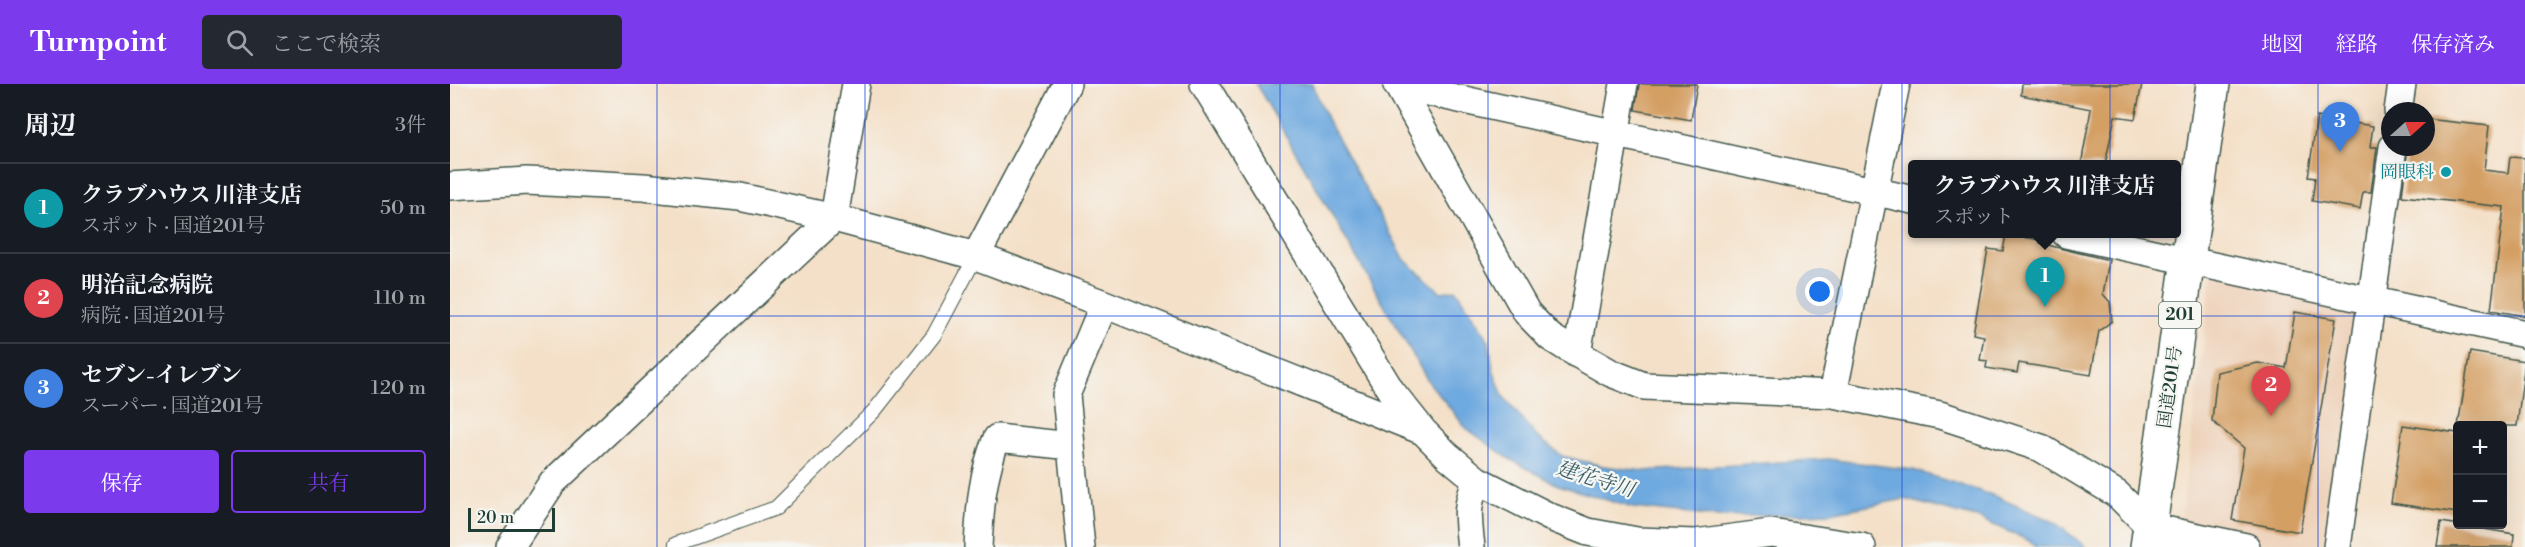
<!DOCTYPE html>
<html lang="ja">
<meta charset="utf-8">
<style>
:root{--surface:#171b24;--page:#242831;--text:#f1f3f6;--muted:#9ea1a6;--line:#363941;--accent:#7c3aed}
body{margin:0;font-family:"Libre Bodoni","Noto Serif JP",serif;background:var(--page);color:var(--text)}
.controls{position:absolute;right:18px;bottom:18px;display:grid;overflow:hidden;border-radius:6px;box-shadow:0 6px 24px #0002}
.controls button{width:54px;height:54px;display:grid;place-items:center;padding:0;border:0;border-bottom:2px solid var(--line);background:var(--surface);color:var(--text);font:30px sans-serif}
.compass{position:absolute;left:1931px;top:18px;width:54px;height:54px;border-radius:50%;background:var(--surface);box-shadow:0 6px 24px #0002;rotate:69deg}
.scale{position:absolute;left:18px;bottom:15px;width:87px;box-sizing:border-box;padding-left:6px;border:3px solid #1f3d34;border-top:0;font-size:16px;line-height:21px;white-space:nowrap;color:#1f3d34;-webkit-text-stroke:4px #f6f6f2;paint-order:stroke}
.you{position:absolute;left:1370px;top:208px;width:21px;height:21px;margin:-15px;border:4px solid #fff;border-radius:50%;background:#1a73e8;box-shadow:0 0 0 9px #1a73e833}
.badge{display:grid;place-items:center;width:39px;height:39px;border-radius:50%;background:var(--accent);color:#fff;font-size:20px;font-weight:700}
.pin{position:absolute;translate:-50% -50px;filter:drop-shadow(0 2px 3px #0008)}
.pin::after{content:'';position:absolute;top:32px;width:21px;height:18px;background:inherit;clip-path:polygon(0 0,100% 0,50% 100%)}
.popup{position:absolute;left:1458px;top:76px;width:273px;height:78px;box-sizing:border-box;display:grid;place-content:center;border-radius:6px;background:var(--surface);filter:drop-shadow(0 2px 4px #0005);font-size:20px;white-space:nowrap;color:var(--muted)}
.popup b{font-size:22px;color:var(--text)}
.popup::after{content:'';position:absolute;left:50%;top:100%;margin-left:-12px;border:12px solid transparent;border-top-color:var(--surface)}
.list{margin:0;padding:0;list-style:none}
h2{display:flex;justify-content:space-between;align-items:center;height:78px;margin:0;padding:0 24px;font-size:26px}
h2 small{font-size:20px;font-weight:400;color:var(--muted)}
.list li{display:grid;grid-template-columns:39px 1fr auto;gap:18px;align-items:center;box-sizing:border-box;height:90px;padding:0 24px;border-top:2px solid var(--line)}
.list b{display:block;font-size:22px;white-space:nowrap}
.list p{margin:0;font-size:20px;white-space:nowrap;color:var(--muted)}
.list em{font-size:20px;font-style:normal;color:var(--muted)}
.actions{display:flex;gap:12px;padding:18px 24px}
.actions a{flex:1;padding:14px 0;border:2px solid var(--accent);border-radius:6px;text-align:center;font-size:21px;color:var(--accent)}
.actions .main{background:var(--accent);color:#fff}
.icon{flex:none;width:33px;height:33px;fill:none;stroke:currentColor;stroke-width:2;stroke-linecap:round;stroke-linejoin:round}
.map{position:relative;flex:none;width:2075px;height:463px;overflow:hidden}
header{display:flex;align-items:center;gap:36px;box-sizing:border-box;height:84px;padding:0 30px;background:var(--accent);color:#fff}
header strong{font-size:28px}
nav{display:flex;gap:33px;margin-inline-start:auto;font-size:21px}
.search{width:420px;height:54px;background:var(--page);display:flex;align-items:center;gap:15px;box-sizing:border-box;padding:0 21px;border-radius:6px;color:var(--muted);font-size:22px}
main{display:flex}
aside{flex:1;background:var(--surface)}
.map>svg:first-child{display:block}
.built{fill:#eed2ba}
.water{fill:#6ea9df;stroke:#46738a;stroke-width:1.5}
.building{fill:#d49f64}
.lines{fill:none;stroke-linecap:round;stroke-linejoin:round}
.lane-casing{stroke:#3f554a;stroke-width:16}
.street-casing{stroke:#3f554a;stroke-width:30}
.highway-casing{stroke:#3f554a;stroke-width:36}
.lane{stroke:#fff;stroke-width:14}
.street{stroke:#fff;stroke-width:27}
.highway{stroke:#fff;stroke-width:33}
.grid{fill:none;stroke:#1d4ed8;stroke-width:1.5;stroke-opacity:0.55}
.culture-dot{fill:#0f9aa8;stroke:#f6f6f2;stroke-width:2}
.labels{text-anchor:middle;dominant-baseline:central;stroke-width:4.5;stroke-linejoin:round;paint-order:stroke}
.shield{fill:#f6f6f2;stroke:#60746d;stroke-width:1.5}
.shield-label{font-size:16px;font-weight:bold;fill:#1f3d34}
.culture-label{font-size:18px;fill:#0d838f;stroke:#f6f6f2;text-anchor:end}
.street-label{font-size:18px;fill:#1f3d34;stroke:#f6f6f2}
.water-label{font-size:20px;font-style:italic;fill:#375d67;stroke:#f6f6f2}
</style>
<header>
<strong>Turnpoint</strong>
<div class="search"><svg class="icon" aria-label="search" viewBox="0 0 24 24"><circle cx="10" cy="10" r="6"/><path d="M15 15l6 6"/></svg>ここで検索</div>
<nav><a>地図</a><a>経路</a><a>保存済み</a></nav>
</header>
<main>
<aside>
<h2>周辺<small>3件</small></h2>
<ul class="list">
<li><span class="badge" style="background:#0f9aa8">1</span><div><b>クラブハウス 川津支店</b><p>スポット · 国道201号</p></div><em>50 m</em></li>
<li><span class="badge" style="background:#e0444e">2</span><div><b>明治記念病院</b><p>病院 · 国道201号</p></div><em>110 m</em></li>
<li><span class="badge" style="background:#3f7fe0">3</span><div><b>セブン-イレブン</b><p>スーパー · 国道201号</p></div><em>120 m</em></li>
</ul>
<div class="actions"><a class="main">保存</a><a>共有</a></div>
</aside>
<div class="map">
<svg width="2075" height="463" viewBox="0 0 2075 463">
<rect width="100%" height="100%" fill="#f6f6f2"/>
<filter id="ink" filterUnits="userSpaceOnUse"><feTurbulence type="fractalNoise" baseFrequency=".0167" numOctaves="2"/><feDisplacementMap in="SourceGraphic" scale="12" xChannelSelector="R" yChannelSelector="G"/><feConvolveMatrix kernelMatrix="1 2 1 2 8 2 1 2 1" color-interpolation-filters="sRGB"/></filter>
<filter id="wash" filterUnits="userSpaceOnUse"><feTurbulence type="fractalNoise" baseFrequency=".008" numOctaves="4" result="noise"/><feDisplacementMap in="SourceGraphic" scale="24" xChannelSelector="R" yChannelSelector="G"/><feGaussianBlur stdDeviation="1.35" result="paint"/><feColorMatrix in="noise" values="0 0 0 0 0 0 0 0 0 0 0 0 0 0 0 0 0 1.4 0 .05"/><feComposite in="paint" operator="in"/></filter>
<g filter="url(#wash)">
<rect width="100%" height="100%" fill="#f4e0c8"/>
<path class="built" d="M1762 189 1915 222 1880 463H1831L1730 441Z"/>
<path class="water" d="M806 0H862L879 39 955 176 991 208 1006 206 1039 257 1043 285 1053 312 1085 351 1112 372 1153 382 1194 387 1378 375 1463 386 1542 411 1604 438 1636 463H1586L1580 457 1530 435 1455 415 1380 429 1269 433 1183 424 1108 401 1058 374 1016 344 978 297Z"/>
<g id="blocks">
<path class="building" d="M1189 0H1247L1241 36 1185 26Z
M1572 0H1692L1685 35 1665 32 1655 81H1631L1641 25 1571 11Z
M1867 33 1923 42 1920 63H1927L1921 108H1913L1910 125 1862 117 1865 94 1858 93Z
M1976 35 2039 42 2034 86 2058 89 2060 73 2075 74V232L2041 226 2054 123 1952 112 1958 63H1976Z
M1556 150 1590 156V159L1613 165 1659 176 1653 210 1660 218 1662 237 1649 247 1641 291 1569 279 1567 289 1536 284 1537 277 1530 276 1534 252 1523 250 1538 165 1553 167Z
M1845 228 1886 235 1850 448 1782 436 1794 364 1762 337 1767 288 1808 279 1836 284Z
M2020 268 2075 277 2067 342H2008Z
M1953 341 2007 349V429L1941 419Z
M1991 438 2064 450 2063 463H1987Z"/>
</g>
</g>
<g filter="url(#ink)">
<use href="#blocks" fill-opacity="0" stroke="#3f554a" stroke-width="1.5"/>
<g class="lines">
<g class="lane-casing">
<path id="lane" d="M226 460 326 424 425 326 484 251 526 172"/>
</g>
<g class="street-casing">
<path id="street" d="M754 0 941 307 973 347 998 372 1027 396 1100 433 1138 448 1187 457 1245 459 1321 449 1412 463
M947 0 1077 229 1100 253 1119 265 1161 289 1194 302 1383 310 1490 331 1591 364 1667 410 1720 463
M947 1 1463 116
M1948 27 1952 0
M0 102 77 97 193 103 290 113 384 134 526 172 654 220 973 347
M1616 150 2075 250
M526 172 617 0
M1127 270 1174 0
M1383 310 1446 0
M1700 443 1796 463
M60 463 102 399 384 134 406 0
M528 463C530 424 532 391 547 354L621 362
M631 463 616 311 654 220
M1021 463C1018 435 1015 423 1027 396
M1887 463 1943 63"/>
</g>
<g class="highway-casing">
<path id="highway" d="M1697 463 1763 0"/>
</g>
<use href="#lane" class="lane"/>
<use href="#street" class="street"/>
<use href="#highway" class="highway"/>
</g>
</g>
<path class="grid" d="M207 0V463M415 0V463M622 0V463M830 0V463M1038 0V463M1245 0V463M1452 0V463M1660 0V463M1868 0V463M0 232H2075"/>
<circle class="culture-dot" cx="1996" cy="88" r="6"/>
<g class="labels">
<rect class="shield" x="1709" y="218" width="42" height="26" rx="4.5"/>
<g class="shield-label">
<text x="1730" y="231">201</text>
</g>
<g class="culture-label">
<text x="1984" y="88">岡眼科</text>
</g>
<g class="street-label">
<text transform="translate(1720 303) rotate(-82)">国道201号</text>
</g>
<g class="water-label">
<text transform="translate(1145 396) rotate(17)">建花寺川</text>
</g>
</g>
</svg>
<div class="controls">
<button>+</button>
<button>−</button>
</div>
<svg class="compass" viewBox="-18 -18 36 36"><path d="M0-13l5 13h-10z" fill="#e53935"/><path d="M0 13l5-13h-10z" fill="#9ea1a6"/></svg>
<div class="scale">20 m</div>
<div class="you"></div>
<div class="pin badge" style="left:1595px;top:223px;background:#0f9aa8">1</div>
<div class="popup"><b>クラブハウス 川津支店</b>スポット</div>
<div class="pin badge" style="left:1821px;top:332px;background:#e0444e">2</div>
<div class="pin badge" style="left:1890px;top:68px;background:#3f7fe0">3</div>
</div>
</main>
